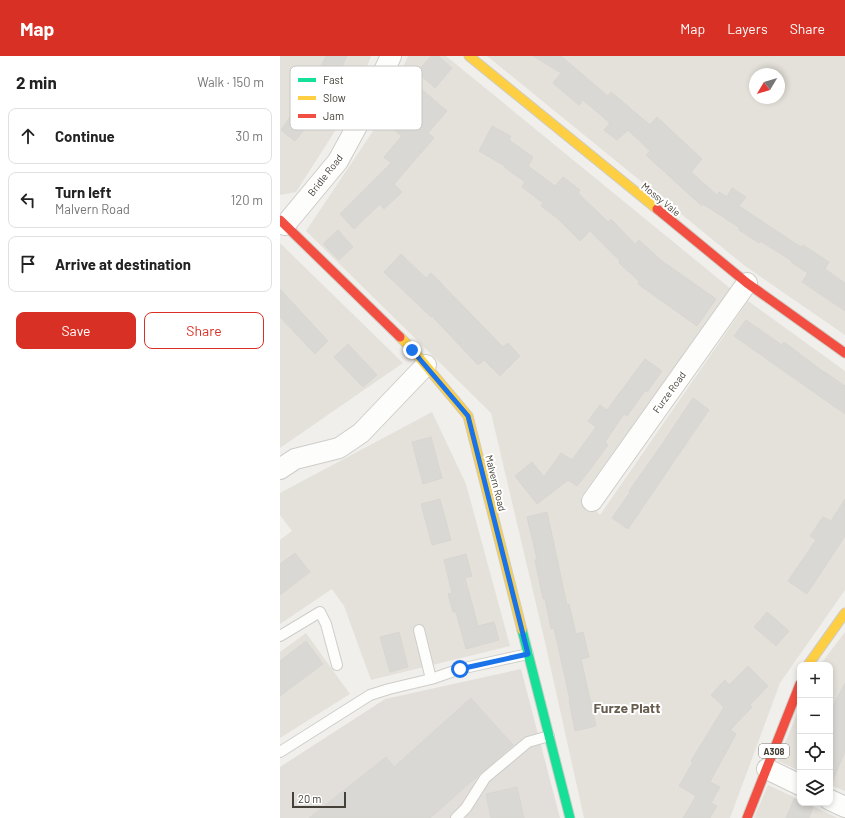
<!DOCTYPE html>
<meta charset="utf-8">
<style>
:root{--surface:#fff;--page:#f2f2f2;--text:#222;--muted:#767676;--line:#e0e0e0;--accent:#d93025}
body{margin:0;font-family:Barlow,sans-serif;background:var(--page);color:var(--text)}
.controls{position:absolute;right:12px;bottom:12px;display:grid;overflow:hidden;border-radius:8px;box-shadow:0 2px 6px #0003}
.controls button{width:36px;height:36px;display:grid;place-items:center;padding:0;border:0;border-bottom:1px solid var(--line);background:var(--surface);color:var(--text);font:20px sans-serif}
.compass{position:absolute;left:469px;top:12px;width:36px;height:36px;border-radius:50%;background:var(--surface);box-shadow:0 2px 6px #0003;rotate:232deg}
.scale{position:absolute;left:12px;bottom:10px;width:54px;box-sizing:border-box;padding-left:4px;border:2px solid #454138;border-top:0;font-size:11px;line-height:14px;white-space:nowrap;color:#454138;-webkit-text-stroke:3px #fff;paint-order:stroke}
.stop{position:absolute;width:12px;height:12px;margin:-9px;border:3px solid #1a73e8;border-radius:50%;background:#fff}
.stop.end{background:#1a73e8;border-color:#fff;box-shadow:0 1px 4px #0008}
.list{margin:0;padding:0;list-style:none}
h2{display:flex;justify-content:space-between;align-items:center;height:52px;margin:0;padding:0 16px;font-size:17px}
h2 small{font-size:13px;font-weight:400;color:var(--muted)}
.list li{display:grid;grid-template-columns:26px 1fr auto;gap:12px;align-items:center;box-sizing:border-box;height:56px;margin:0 8px 8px;padding:0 8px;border:1px solid var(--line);border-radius:8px}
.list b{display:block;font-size:15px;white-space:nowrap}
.list p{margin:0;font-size:13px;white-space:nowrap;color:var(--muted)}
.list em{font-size:13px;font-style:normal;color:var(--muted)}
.actions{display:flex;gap:8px;padding:12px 16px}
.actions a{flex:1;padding:9px 0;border:1px solid var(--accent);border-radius:8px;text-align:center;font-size:14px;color:var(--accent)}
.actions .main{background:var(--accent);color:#fff}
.icon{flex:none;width:22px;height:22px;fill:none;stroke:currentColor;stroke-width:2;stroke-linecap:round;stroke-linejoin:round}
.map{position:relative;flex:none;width:565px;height:762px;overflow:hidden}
header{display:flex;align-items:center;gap:24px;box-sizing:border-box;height:56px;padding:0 20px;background:var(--accent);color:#fff}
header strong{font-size:19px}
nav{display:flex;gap:22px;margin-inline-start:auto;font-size:14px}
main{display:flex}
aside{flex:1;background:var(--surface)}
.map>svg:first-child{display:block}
.residential{fill:#e4e1da;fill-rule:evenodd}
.industrial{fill:#e2dfdb}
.building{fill:#dad8d4;stroke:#d9d6d1}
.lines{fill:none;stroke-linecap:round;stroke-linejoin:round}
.lane-casing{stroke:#cecdc9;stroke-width:12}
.street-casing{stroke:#cecdc9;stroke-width:22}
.fast-casing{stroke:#ceccc3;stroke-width:11}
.slow-casing{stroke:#ceccc3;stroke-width:11}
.jam-casing{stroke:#ceccc3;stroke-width:11}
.lane{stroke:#fdfdfc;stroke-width:10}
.street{stroke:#fdfdfc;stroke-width:20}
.fast{stroke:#16e098;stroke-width:9}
.slow{stroke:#ffcf43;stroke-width:9}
.jam{stroke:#f24e42;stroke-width:9}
.route{stroke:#1a73e8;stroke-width:5}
.labels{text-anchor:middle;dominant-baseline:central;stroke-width:4;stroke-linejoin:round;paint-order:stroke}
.shield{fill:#fff;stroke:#7d7a74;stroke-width:1}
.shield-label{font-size:9px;font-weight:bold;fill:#454138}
.street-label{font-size:10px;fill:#454138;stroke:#fff}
.district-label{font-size:14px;font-weight:bold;fill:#675e50;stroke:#fff}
.key{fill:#fff;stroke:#c7c6c3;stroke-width:1}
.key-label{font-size:11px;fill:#454138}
</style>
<header>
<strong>Map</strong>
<nav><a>Map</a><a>Layers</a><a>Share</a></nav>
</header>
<main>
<aside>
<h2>2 min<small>Walk · 150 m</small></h2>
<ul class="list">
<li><svg class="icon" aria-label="ahead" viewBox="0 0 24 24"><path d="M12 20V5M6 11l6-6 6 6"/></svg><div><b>Continue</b></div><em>30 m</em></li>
<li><svg class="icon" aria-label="left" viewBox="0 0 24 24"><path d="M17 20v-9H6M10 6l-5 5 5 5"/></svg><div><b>Turn left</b><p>Malvern Road</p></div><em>120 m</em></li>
<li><svg class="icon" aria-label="arrive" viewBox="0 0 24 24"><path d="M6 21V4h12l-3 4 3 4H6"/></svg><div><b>Arrive at destination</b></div></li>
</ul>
<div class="actions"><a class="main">Save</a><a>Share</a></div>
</aside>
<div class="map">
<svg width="565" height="762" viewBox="0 0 565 762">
<rect width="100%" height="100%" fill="#f1efeb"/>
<path class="residential" d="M0 0H91L73 47 16 136 0 139Z
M128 0H166L451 233 301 441 320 459 468 245 565 315V534L500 627 450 762H304L264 582 211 357 26 175 97 69Z
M207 0H565V279L465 210ZM475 18H499V42H475Z
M0 187 123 307 0 392Z
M152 356 186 428 230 590 91 624 64 550 52 533 0 568V484L12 475 0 459V437Z
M565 576V735L550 729V609H540Z
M26 577 70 638 0 682V596Z
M520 650V715L498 705Z
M488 729 520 744V747H526L558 762H474Z"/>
<path class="industrial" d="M241 613 280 762H0V711L105 643Z"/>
<path class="building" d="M46 0H67L44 49 15 85 1 74 12 58 13 59 40 24 35 22Z
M151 0H158L172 12 155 32 137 16Z
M253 0H281L328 40 331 36 370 69 377 61 422 103 411 116 437 139 439 136 447 141 452 132 466 141 459 150 521 191 523 189 549 206 545 213 565 227V255L522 226 528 217 511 206 512 205 480 185 479 187 459 174 460 172 423 148 422 150 366 99 370 95 348 74 337 84 324 74 330 67 303 44 299 49 273 27 281 17Z
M139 31 167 55 148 77 154 82 114 128 122 136 104 153 100 148 74 173 60 158 111 107 104 101 122 80 114 74 133 52 126 46Z
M212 70 231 80 229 84 253 101 248 110 275 130 283 121 300 134 298 137 328 166 331 163 355 188 359 184 382 205 436 243 417 270 358 228 359 225 339 207 340 205 310 175 300 185 277 162 261 150 263 147 242 131 245 126 224 111 225 110 199 95Z
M58 174 73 191 59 204 43 188Z
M121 198 146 222 151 217 223 291 228 287 240 300 220 320 204 304 198 309 152 260 151 261 104 216Z
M0 233 48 285 35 298 0 261Z
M466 264 502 289 504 286 545 317V316L565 330V358L454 280Z
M68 288 97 319 83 331 54 301Z
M365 303 382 315 367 336 365 335 347 360 344 358 325 386 328 389 312 411 297 430 288 424 257 448 235 420 252 406 264 421 281 397 292 404 316 371 308 365 320 349 327 354Z
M413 342 429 354 348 473 332 462 350 436 349 435 383 387Z
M151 381 162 422 143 428 132 386Z
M160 443 171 484 152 489 141 448Z
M565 443V480L527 538 508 525 536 484 530 480 543 461 551 465Z
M267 456 287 549 289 548 296 578 303 576 309 601 301 603 316 670 295 675 289 644H290L274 572 271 573 265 542 263 543 255 504 257 503 247 461Z
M15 497 30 516 0 539V508Z
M186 498 192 520 185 522 198 570 214 566 219 584 186 593 176 556H173L168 538 172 537 164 504Z
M487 556 509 575 496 590 474 571Z
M119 576 128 611 110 616 100 581Z
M26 585 43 608 0 640V605Z
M468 610 488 630 470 649 472 651 450 674 456 678 430 726 440 731 431 747 437 750 430 762H403L416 740 399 730 413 706 411 705 444 651 431 639 445 624 449 629Z
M565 627V696L550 731V656Z
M191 642 233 689 150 762H29L106 701 114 711Z
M237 731 244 762H211L206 738Z
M514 743 520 745V747H524L533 751 529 762H506Z"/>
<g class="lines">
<g class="lane-casing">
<path id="lane" d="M139 574 151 623
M0 580 40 556 46 568 57 609
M0 696 90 639 109 633 151 623 180 613 248 598
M176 762 186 752 205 722 248 686 269 680"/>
</g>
<g class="street-casing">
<path id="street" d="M5 169 58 105 84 57 111 0
M0 413 15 403 59 392 81 377 146 309
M312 445 467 227
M487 713 520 729
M550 744 565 751"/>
</g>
<g class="fast-casing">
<path id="fast" d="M242 574 290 762"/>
</g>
<g class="slow-casing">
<path id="slow" d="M189 0 377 153
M120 281 132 293 188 360 242 574
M528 609 565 557"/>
</g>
<g class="jam-casing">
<path id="jam" d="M377 153 467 227 565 297
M0 164 120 281
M467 762 520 628"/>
</g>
<use href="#lane" class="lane"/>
<use href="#street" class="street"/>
<use href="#fast" class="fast"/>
<use href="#slow" class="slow"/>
<use href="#jam" class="jam"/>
</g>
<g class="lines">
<path class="route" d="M132 294 188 360 248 598 180 613"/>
</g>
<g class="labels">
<rect class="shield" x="479" y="688" width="30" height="14" rx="3"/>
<g class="shield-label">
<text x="494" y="695">A308</text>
</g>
<g class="street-label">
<text transform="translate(45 119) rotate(-52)">Bridle Road</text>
<text transform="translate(381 143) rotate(39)">Mossy Vale</text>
<text transform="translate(389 336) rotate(-54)">Furze Road</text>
<text transform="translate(216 427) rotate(76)">Malvern Road</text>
</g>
<g class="district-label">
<text x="347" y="651">Furze Platt</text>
</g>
</g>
<rect x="10" y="10" width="132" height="64" rx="6" class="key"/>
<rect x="18" y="22" width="18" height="4" fill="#16e098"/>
<rect x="18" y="40" width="18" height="4" fill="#ffcf43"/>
<rect x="18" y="58" width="18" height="4" fill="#f24e42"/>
<g class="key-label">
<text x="43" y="28">Fast</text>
<text x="43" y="46">Slow</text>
<text x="43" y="64">Jam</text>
</g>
</svg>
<div class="controls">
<button>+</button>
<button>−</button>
<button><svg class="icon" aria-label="locate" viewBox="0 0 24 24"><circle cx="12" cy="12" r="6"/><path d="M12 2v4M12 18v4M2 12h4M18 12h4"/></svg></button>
<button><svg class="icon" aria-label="layers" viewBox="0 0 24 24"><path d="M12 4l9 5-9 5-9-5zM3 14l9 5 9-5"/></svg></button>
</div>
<svg class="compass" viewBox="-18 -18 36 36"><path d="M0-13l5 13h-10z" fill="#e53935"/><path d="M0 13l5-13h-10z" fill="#767676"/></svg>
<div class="scale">20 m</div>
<div class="stop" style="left:180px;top:613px"></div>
<div class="stop end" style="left:132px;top:294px"></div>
</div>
</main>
